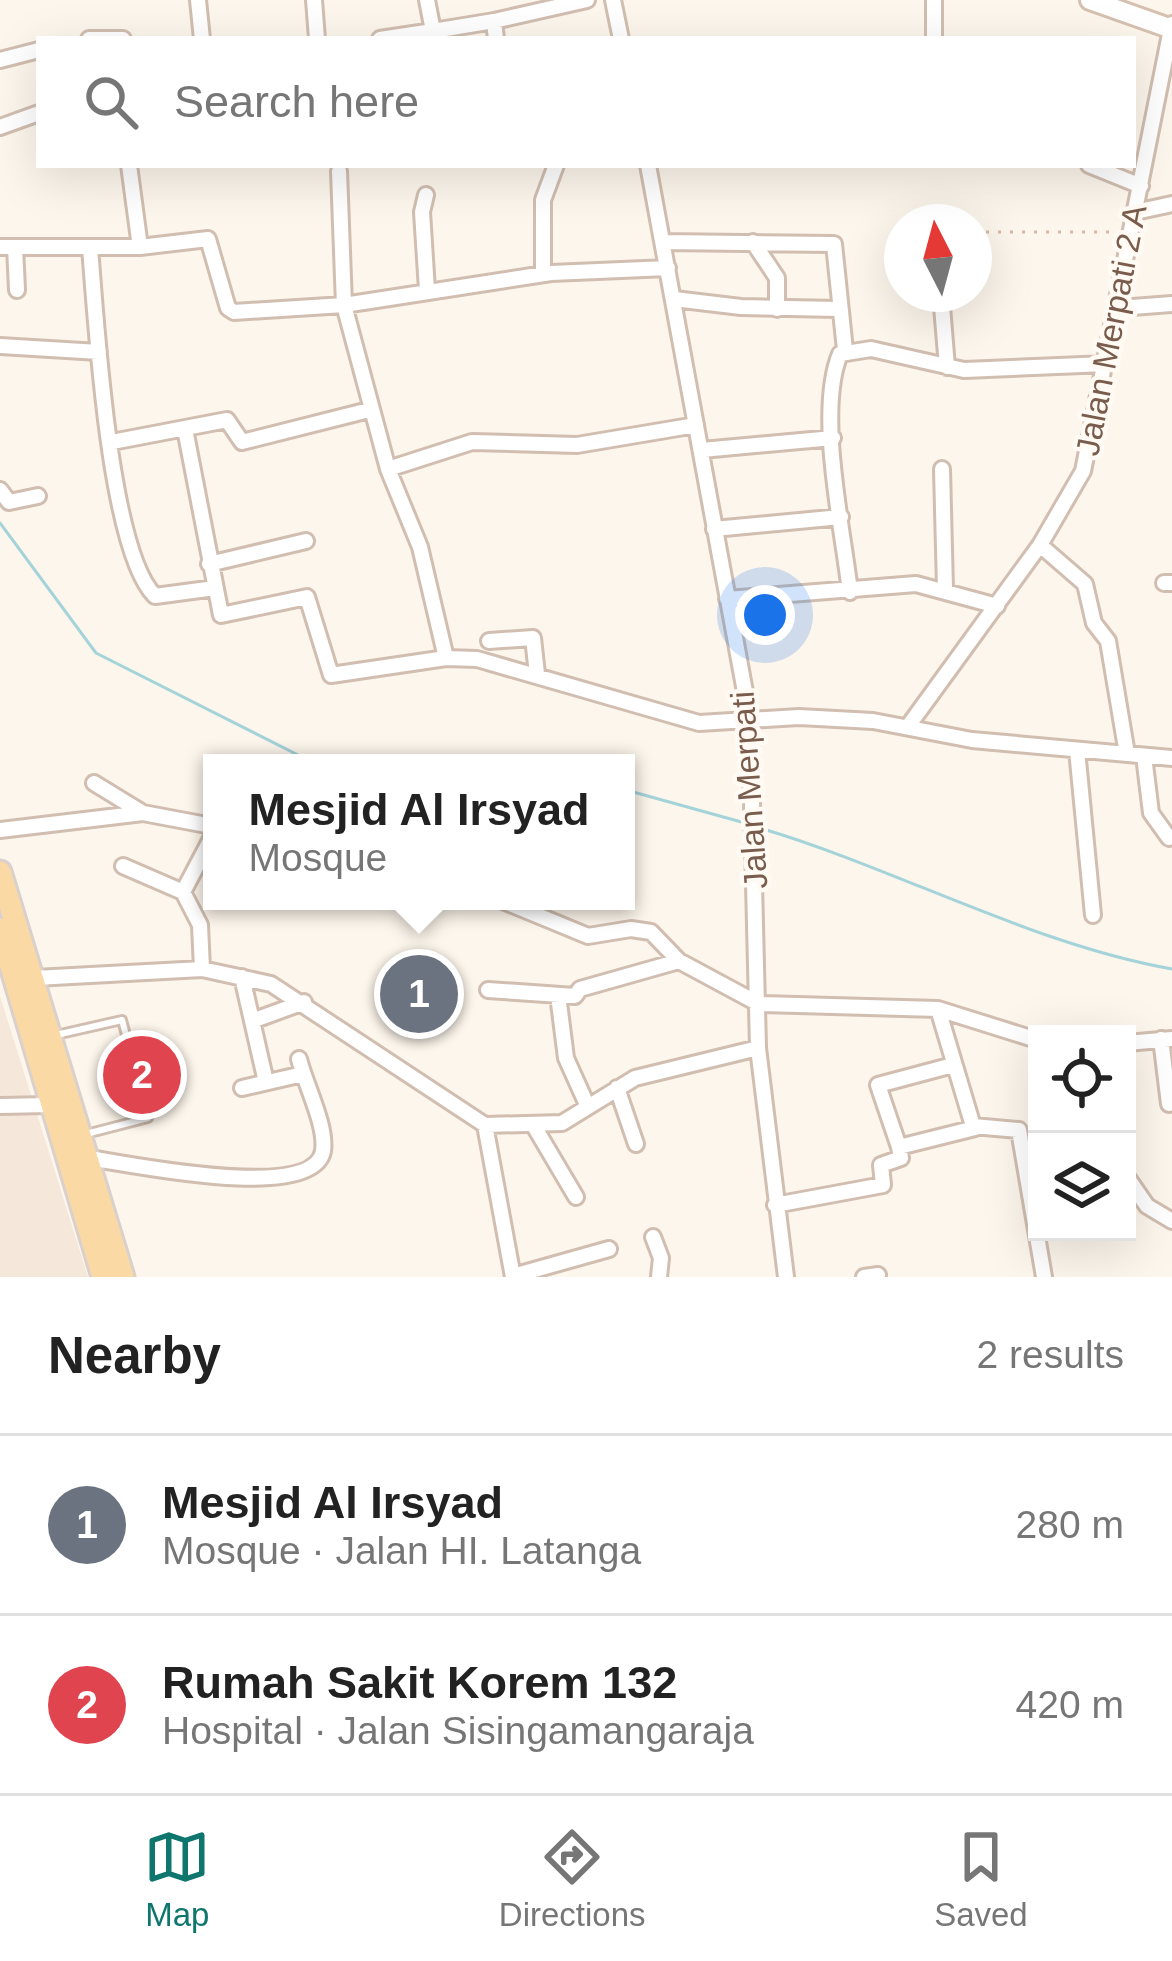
<!DOCTYPE html>
<meta charset="utf-8">
<style>
:root{--surface:#fff;--page:#f6f6f6;--text:#222;--muted:#767676;--line:#e0e0e0;--accent:#0f766e}
body{margin:0;font-family:Helvetica,sans-serif;background:var(--page);color:var(--text)}
.controls{position:absolute;right:36px;bottom:36px;display:grid;overflow:hidden;border-radius:0px;box-shadow:0 12px 48px #0002}
.controls button{width:108px;height:108px;display:grid;place-items:center;padding:0;border:0;border-bottom:3px solid var(--line);background:var(--surface);color:var(--text);font:60px sans-serif}
.compass{position:absolute;left:884px;top:204px;width:108px;height:108px;border-radius:50%;background:var(--surface);box-shadow:0 12px 48px #0002;rotate:354deg}
.you{position:absolute;left:765px;top:615px;width:42px;height:42px;margin:-30px;border:9px solid #fff;border-radius:50%;background:#1a73e8;box-shadow:0 0 0 18px #1a73e833}
.badge{display:grid;place-items:center;width:78px;height:78px;border-radius:50%;background:var(--accent);color:#fff;font-size:39px;font-weight:700}
.pin{position:absolute;translate:-50% -50%;border:6px solid #fff;box-shadow:0 3px 12px #0006}
.popup{position:absolute;left:203px;top:754px;width:432px;height:156px;box-sizing:border-box;display:grid;place-content:center;border-radius:0px;background:var(--surface);filter:drop-shadow(0 3px 9px #0005);font-size:39px;white-space:nowrap;color:var(--muted)}
.popup b{font-size:45px;color:var(--text)}
.popup::after{content:'';position:absolute;left:50%;top:100%;margin-left:-24px;border:24px solid transparent;border-top-color:var(--surface)}
.list{margin:0;padding:0;list-style:none}
h2{display:flex;justify-content:space-between;align-items:center;height:156px;margin:0;padding:0 48px;font-size:51px}
h2 small{font-size:39px;font-weight:400;color:var(--muted)}
.list li{display:grid;grid-template-columns:78px 1fr auto;gap:36px;align-items:center;box-sizing:border-box;height:180px;padding:0 48px;border-top:3px solid var(--line)}
.list b{display:block;font-size:45px;white-space:nowrap}
.list p{margin:0;font-size:39px;white-space:nowrap;color:var(--muted)}
.list em{font-size:39px;font-style:normal;color:var(--muted)}
.icon{flex:none;width:66px;height:66px;fill:none;stroke:currentColor;stroke-width:2;stroke-linecap:round;stroke-linejoin:round}
.map{position:relative;flex:none;width:1172px;height:1277px;overflow:hidden}
.search{position:absolute;background:var(--surface);box-shadow:0 12px 48px #0002;left:36px;right:36px;top:36px;height:132px;display:flex;align-items:center;gap:30px;box-sizing:border-box;padding:0 42px;border-radius:0px;color:var(--muted);font-size:45px}
.sheet{height:516px;background:var(--surface)}
nav{display:flex;justify-content:space-around;align-items:center;box-sizing:border-box;height:168px;border-top:3px solid var(--line);background:var(--surface);font-size:33px;color:var(--muted)}
nav a{display:grid;justify-items:center;gap:6px}
nav .on{color:var(--accent)}
.map>svg:first-child{display:block}
.residential{fill:#f5e8da}
.lines{fill:none;stroke-linecap:round;stroke-linejoin:round}
.stream{stroke:#a5d3da;stroke-width:3}
.lane-casing{stroke:#d1beb0;stroke-width:12}
.street-casing{stroke:#d1beb0;stroke-width:20}
.secondary-casing{stroke:#d6c0b0;stroke-width:24}
.primary-casing{stroke:#dad1cd;stroke-width:27}
.path{stroke:#d9b8a5;stroke-width:3;stroke-dasharray:3 9;stroke-linecap:butt}
.lane{stroke:#fff;stroke-width:6}
.street{stroke:#fff;stroke-width:14}
.secondary{stroke:#fff;stroke-width:18}
.primary{stroke:#fbd9a5;stroke-width:21}
.labels{text-anchor:middle;dominant-baseline:central;stroke-width:9;stroke-linejoin:round;paint-order:stroke}
.street-label{font-size:33px;fill:#7a5c4d;stroke:#fffaf3}
</style>
<div class="map">
<svg width="1172" height="1277" viewBox="0 0 1172 1277">
<rect width="100%" height="100%" fill="#fdf6ec"/>
<path class="residential" d="M0 996 88 1277H0Z"/>
<g class="lines">
<path class="stream" d="M0 523 96 653 314 763
M446 763H520
M626 790 745 823
M760 828C898 869 1031 944 1172 969"/>
<g class="lane-casing">
<path id="lane" d="M56 1035 122 1020 148 1118 86 1134"/>
</g>
<g class="street-casing">
<path id="street" d="M198 0 202 39
M314 0 317 39
M427 0 433 31 494 21
M613 0 621 39
M934 0V39
M89 39H123
M380 39 433 31
M496 39 494 21 587 0
M0 60 39 50
M0 127 39 113
M129 165 140 247
M648 165 750 719 758 1048 786 1277
M1089 165 1141 186
M339 171 344 305 388 469 472 442 577 445 696 425
M426 195 422 212 427 290
M1135 212 1172 204
M664 242 834 244 845 350
M753 242 777 278V309
M0 247H140L208 239 228 308 234 312 344 305 551 273 668 268
M15 247 17 290
M90 248C96 319 109 551 155 596L215 588
M543 274V200L556 165
M941 294 947 367
M674 299 741 307 839 309
M1119 308 1172 304
M0 346 99 352
M185 429 221 615 307 597 331 675 446 658 477 659 699 723 799 717 873 721 972 740 1172 758
M112 442 227 420 242 442 369 410
M702 450 833 438
M388 469 420 547 446 658
M942 469 945 589
M0 490 9 502 38 496
M714 529 841 517
M1040 545 1085 584 1094 623 1108 641 1127 754
M209 564 306 541
M1164 583H1172
M850 592C843 529 816 412 840 354L871 349 964 370 1106 364
M727 599 916 584 997 606
M489 641 533 638 537 674
M909 725 1040 545 1083 471 1172 24
M1077 750 1093 915
M1144 756 1151 813 1169 838
M94 783 143 813
M0 830 143 813 212 826
M123 866 183 892
M503 901 588 936 631 929 651 932 679 961 759 1004 938 1009 1037 1040
M202 969 200 925 183 892 212 837
M242 977 266 1082
M35 978 202 969 271 984 485 1125 562 1123 635 1078 758 1048
M488 990 575 996 580 989 679 961
M558 995 566 1058 588 1107
M938 1009 973 1126 1019 1130 1044 1277
M252 1021 304 1002
M1161 1039 1169 1104
M1127 1043 1172 1039
M953 1065 878 1085 899 1147 975 1128
M242 1088 303 1074
M617 1088 636 1144
M0 1106 49 1105
M485 1125 513 1277
M534 1126 576 1197
M88 1158C126 1163 313 1204 323 1151 327 1126 305 1084 299 1059
M1127 1177 1147 1206 1172 1221
M775 1205 883 1185 881 1165 901 1158 899 1147
M653 1237 661 1258 659 1277
M513 1276 609 1249
M864 1277 878 1275"/>
</g>
<g class="secondary-casing">
<path id="secondary" d="M1090 0 1172 29"/>
</g>
<g class="primary-casing">
<path id="primary" d="M0 872 123 1277
M0 929 103 1277"/>
</g>
<path class="path" d="M974 232H1118"/>
<use href="#lane" class="lane"/>
<use href="#street" class="street"/>
<use href="#secondary" class="secondary"/>
<use href="#primary" class="primary"/>
</g>
<g class="labels">
<g class="street-label">
<text transform="translate(1111 330) rotate(-79)">Jalan Merpati 2 A</text>
<text transform="translate(749 790) rotate(-94)">Jalan Merpati</text>
</g>
</g>
</svg>
<div class="controls">
<button><svg class="icon" aria-label="locate" viewBox="0 0 24 24"><circle cx="12" cy="12" r="6"/><path d="M12 2v4M12 18v4M2 12h4M18 12h4"/></svg></button>
<button><svg class="icon" aria-label="layers" viewBox="0 0 24 24"><path d="M12 4l9 5-9 5-9-5zM3 14l9 5 9-5"/></svg></button>
</div>
<svg class="compass" viewBox="-18 -18 36 36"><path d="M0-13l5 13h-10z" fill="#e53935"/><path d="M0 13l5-13h-10z" fill="#767676"/></svg>
<div class="you"></div>
<div class="pin badge" style="left:419px;top:994px;background:#6b7280">1</div>
<div class="popup"><b>Mesjid Al Irsyad</b>Mosque</div>
<div class="pin badge" style="left:142px;top:1075px;background:#e0444e">2</div>
<div class="search"><svg class="icon" aria-label="search" viewBox="0 0 24 24"><circle cx="10" cy="10" r="6"/><path d="M15 15l6 6"/></svg>Search here</div>
</div>
<section class="sheet">
<h2>Nearby<small>2 results</small></h2>
<ul class="list">
<li><span class="badge" style="background:#6b7280">1</span><div><b>Mesjid Al Irsyad</b><p>Mosque · Jalan HI. Latanga</p></div><em>280 m</em></li>
<li><span class="badge" style="background:#e0444e">2</span><div><b>Rumah Sakit Korem 132</b><p>Hospital · Jalan Sisingamangaraja</p></div><em>420 m</em></li>
</ul>
</section>
<nav>
<a class="on"><svg class="icon" aria-label="map" viewBox="0 0 24 24"><path d="M3 6l6-2 6 2 6-2v14l-6 2-6-2-6 2zM9 4v14M15 6v14"/></svg>Map</a>
<a><svg class="icon" aria-label="directions" viewBox="0 0 24 24"><path d="M12 3l9 9-9 9-9-9zM9 14v-3h6M13 9l2 2-2 2"/></svg>Directions</a>
<a><svg class="icon" aria-label="saved" viewBox="0 0 24 24"><path d="M7 4h10v16l-5-4-5 4z"/></svg>Saved</a>
</nav>
